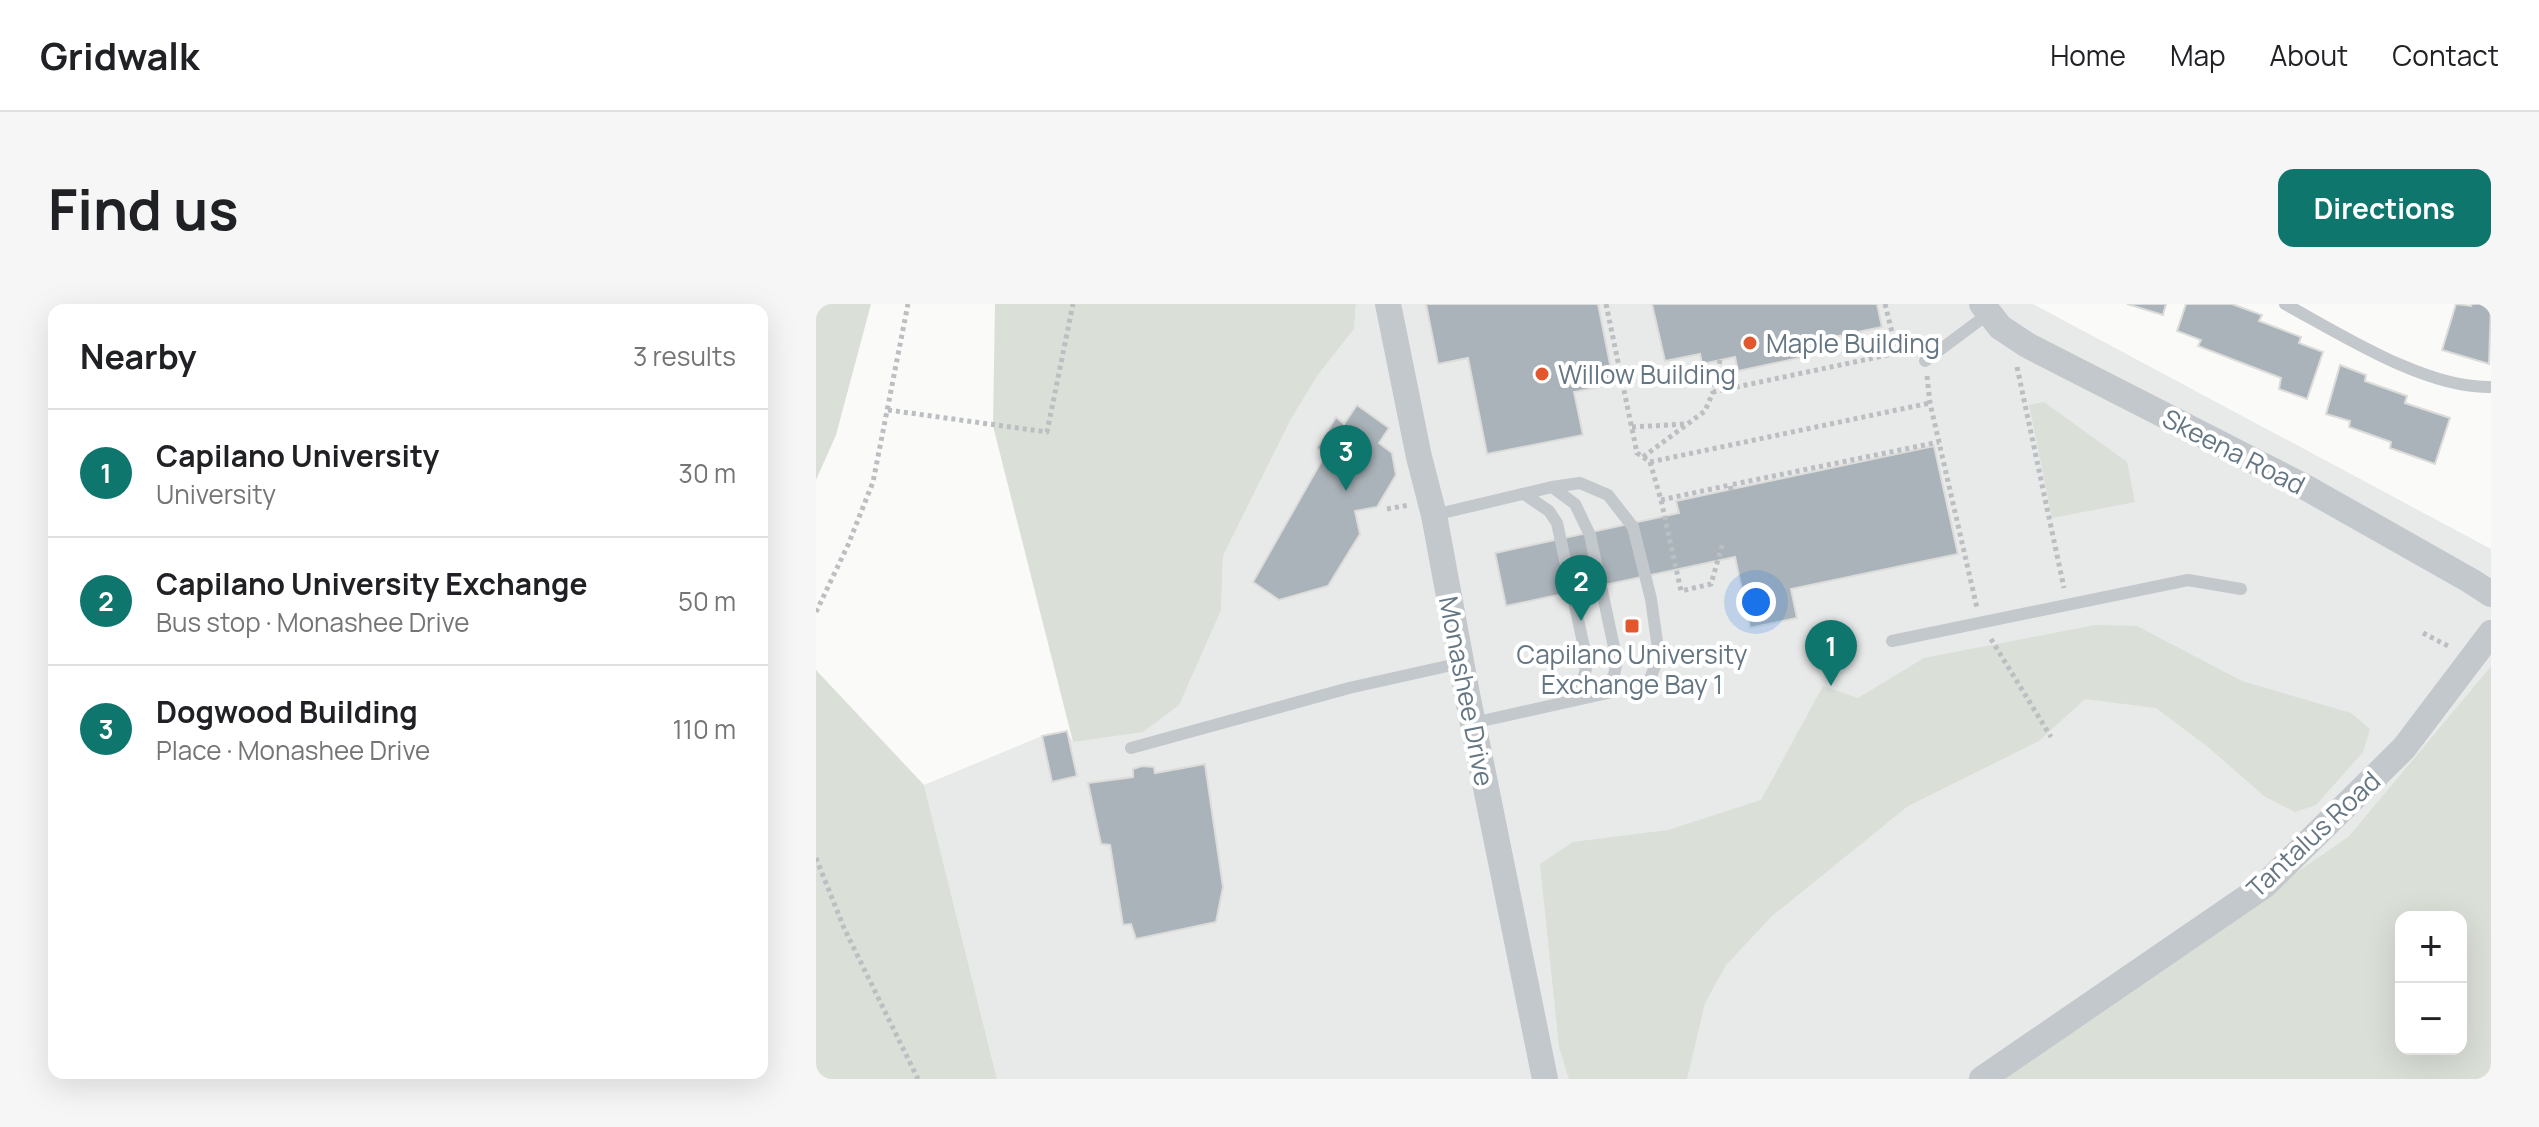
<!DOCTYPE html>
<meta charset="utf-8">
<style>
:root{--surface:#fff;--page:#f6f6f6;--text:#202124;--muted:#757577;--line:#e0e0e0;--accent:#0f766e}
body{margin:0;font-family:Manrope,sans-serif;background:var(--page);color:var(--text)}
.controls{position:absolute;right:24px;bottom:24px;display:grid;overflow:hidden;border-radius:16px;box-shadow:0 8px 32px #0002}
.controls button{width:72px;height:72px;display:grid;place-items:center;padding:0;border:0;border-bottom:2px solid var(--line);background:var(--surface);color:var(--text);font:40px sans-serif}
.you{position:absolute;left:940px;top:298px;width:28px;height:28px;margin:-20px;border:6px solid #fff;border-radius:50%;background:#1a73e8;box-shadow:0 0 0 12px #1a73e833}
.badge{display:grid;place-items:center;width:52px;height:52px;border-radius:50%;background:var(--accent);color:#fff;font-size:26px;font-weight:700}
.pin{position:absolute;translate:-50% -66px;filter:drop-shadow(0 2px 4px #0008)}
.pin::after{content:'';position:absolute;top:42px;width:28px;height:24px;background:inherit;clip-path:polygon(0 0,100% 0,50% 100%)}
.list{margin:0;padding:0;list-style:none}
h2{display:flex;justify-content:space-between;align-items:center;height:104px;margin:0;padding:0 32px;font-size:34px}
h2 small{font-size:26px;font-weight:400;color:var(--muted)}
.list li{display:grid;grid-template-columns:52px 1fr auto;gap:24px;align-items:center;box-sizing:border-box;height:128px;padding:0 32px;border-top:2px solid var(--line)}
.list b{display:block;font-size:30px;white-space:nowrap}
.list p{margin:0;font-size:26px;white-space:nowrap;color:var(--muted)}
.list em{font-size:26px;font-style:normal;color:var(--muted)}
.map{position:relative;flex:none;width:1675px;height:775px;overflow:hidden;border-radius:16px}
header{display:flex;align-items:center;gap:48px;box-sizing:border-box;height:112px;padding:0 40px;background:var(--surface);border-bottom:2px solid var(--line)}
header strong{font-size:38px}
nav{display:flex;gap:44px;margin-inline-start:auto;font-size:28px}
.intro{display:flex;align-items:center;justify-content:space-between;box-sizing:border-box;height:192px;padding:0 48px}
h1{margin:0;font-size:56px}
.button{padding:20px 36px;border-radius:16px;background:var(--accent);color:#fff;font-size:28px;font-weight:700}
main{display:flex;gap:48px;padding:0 48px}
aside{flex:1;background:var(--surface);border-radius:16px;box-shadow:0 8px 32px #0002}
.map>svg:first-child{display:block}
.built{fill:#e8e9e9}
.green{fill:#dadfd7;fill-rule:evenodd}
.building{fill:#aab3b9;stroke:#dcdcda;stroke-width:2}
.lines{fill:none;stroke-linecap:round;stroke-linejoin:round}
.path{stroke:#bbbfc2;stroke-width:5;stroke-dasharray:4 4;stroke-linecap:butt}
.service{stroke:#c3c8cc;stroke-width:12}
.minor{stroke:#c3c8cc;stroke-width:26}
.poi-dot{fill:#e4572e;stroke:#fff;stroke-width:3}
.labels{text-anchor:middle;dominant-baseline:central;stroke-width:8;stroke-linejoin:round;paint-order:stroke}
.poi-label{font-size:26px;fill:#657683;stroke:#fff;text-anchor:start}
.street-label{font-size:26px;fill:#657683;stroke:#fff}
</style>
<header>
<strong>Gridwalk</strong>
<nav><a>Home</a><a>Map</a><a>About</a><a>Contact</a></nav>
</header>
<div class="intro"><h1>Find us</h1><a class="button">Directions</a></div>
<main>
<aside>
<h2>Nearby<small>3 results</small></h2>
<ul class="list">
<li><span class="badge">1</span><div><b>Capilano University</b><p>University</p></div><em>30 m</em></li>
<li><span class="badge">2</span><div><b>Capilano University Exchange</b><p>Bus stop · Monashee Drive</p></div><em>50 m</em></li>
<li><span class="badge">3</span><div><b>Dogwood Building</b><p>Place · Monashee Drive</p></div><em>110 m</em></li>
</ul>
</aside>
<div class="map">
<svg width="1675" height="775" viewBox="0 0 1675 775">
<rect width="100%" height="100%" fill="#fafaf8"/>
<path class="built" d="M540 0H1217L1675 245V362L1532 533 1205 756 1214 775H181L108 481 226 432 251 427 257 438 405 306 407 252 475 115 502 71 538 25Z"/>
<path class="green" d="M0 0H55L20 131 0 176Z
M179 0H540L538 25 502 71 475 115 407 252 405 306 363 401 327 428 257 438 177 122Z
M1228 98 1311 158 1319 198 1236 214 1213 101Z
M1279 321 1321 322 1426 377 1535 409 1554 425 1547 448 1500 501 1479 508 1448 492 1392 443 1340 404 1269 395 1223 437 1092 502 956 612 910 661 889 699 871 775H753L743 743 724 560 757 538 852 526 945 496 1007 382 1042 394 1108 354Z
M1675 362V775H1182L1204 756 1532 533ZM1585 613H1645V745H1585Z
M0 366 108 481 181 775H0Z"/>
<path class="building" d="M610 0H782L798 80 758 88 767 131 671 150 652 54 622 60Z
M836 0H1061L1066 23 1022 32 1025 45 922 67 919 53 886 60 884 50 849 57Z
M1311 0H1350L1347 11Z
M1370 0H1416L1446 11 1443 17 1485 33 1483 39 1507 48 1491 95 1463 85 1465 74 1382 42 1385 36 1361 27Z
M1640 0 1655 2 1656 0H1675L1673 60 1626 46Z
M1524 61 1550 71 1549 77 1591 92 1589 99 1634 114 1619 160 1574 144 1575 138 1533 123 1534 117 1510 110Z
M541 101 573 124 563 139 576 149 580 171 561 203 539 207 544 230 512 282 463 296 437 278 509 151 501 144 520 113 528 120Z
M1118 142 1142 250 975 285 981 314 934 324 919 253 690 302 679 249 863 209 860 197Z
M251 427 261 472 236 478 226 432Z
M389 460 407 583 400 618 320 635 315 620 307 621 294 541 285 540 272 479 317 473V465L326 462 338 463 339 469Z"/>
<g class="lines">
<path class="path" d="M790 0 821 149 834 158 845 196 865 287 895 280 907 238
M1069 0 1081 48
M904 56 897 88 1095 46
M1201 63 1248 284
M1111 72 1114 99 1161 304
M72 106 231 128 257 0
M816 123 870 120
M827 153 889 107 897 88
M834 158 1114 99
M915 186 914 181 1123 138
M845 196 914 181
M571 205 593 201
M0 308 32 241 57 178 92 0
M1607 329 1634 343
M1175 335 1235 433
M0 554 28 624 102 775"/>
<path class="service" d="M1469 0C1526 31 1610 85 1675 83
M1109 57 1172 10
M736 183 759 200 774 231 801 357 798 371 786 390
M708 190 733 207 741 219 771 357C769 376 764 384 751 398
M618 211 736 183 764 179 792 191 817 223 835 295 843 352 832 380 657 419
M1076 337 1372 276 1425 285
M315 444 533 384 645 359"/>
<path class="minor" d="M572 0 603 153 618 211 651 390 729 775
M1166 0 1184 23 1211 41 1489 183 1655 277 1675 290
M1166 775 1449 581 1588 444 1675 329"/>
</g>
<g class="poi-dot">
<circle cx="934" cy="39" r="8"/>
<circle cx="726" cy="70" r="8"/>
<rect x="808" y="314" width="16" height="16" rx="4"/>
</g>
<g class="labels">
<g class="poi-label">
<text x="950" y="39">Maple Building</text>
<text x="742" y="70">Willow Building</text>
<text x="816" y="350" text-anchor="middle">Capilano University<tspan x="816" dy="30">Exchange Bay 1</tspan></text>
</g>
<g class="street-label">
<text transform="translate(1418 147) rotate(27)">Skeena Road</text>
<text transform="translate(651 387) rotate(79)">Monashee Drive</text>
<text transform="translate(1497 530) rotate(-43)">Tantalus Road</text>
</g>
</g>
</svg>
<div class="controls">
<button>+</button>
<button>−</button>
</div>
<div class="you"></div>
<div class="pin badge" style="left:1015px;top:382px">1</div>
<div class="pin badge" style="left:765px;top:317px">2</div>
<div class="pin badge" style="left:530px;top:187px">3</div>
</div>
</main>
